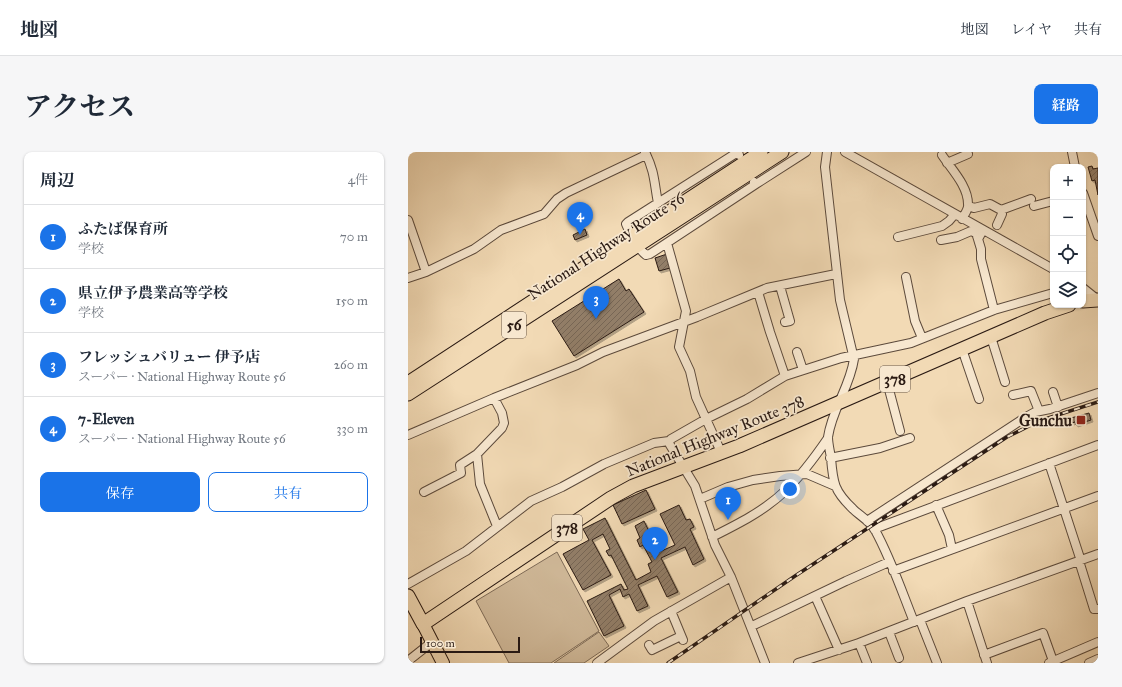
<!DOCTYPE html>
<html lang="ja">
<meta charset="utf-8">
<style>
:root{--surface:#fff;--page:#f6f6f7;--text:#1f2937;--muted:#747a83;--line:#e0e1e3;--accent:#1a73e8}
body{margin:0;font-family:"IM FELL Great Primer","Noto Serif JP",serif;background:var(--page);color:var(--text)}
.controls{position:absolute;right:12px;top:12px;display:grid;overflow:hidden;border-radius:8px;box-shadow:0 1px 3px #0004}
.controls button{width:36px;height:36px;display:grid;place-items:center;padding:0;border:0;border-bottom:1px solid var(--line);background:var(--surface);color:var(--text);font:20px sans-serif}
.scale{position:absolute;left:12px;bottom:10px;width:100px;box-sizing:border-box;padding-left:4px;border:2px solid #2a1a13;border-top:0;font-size:11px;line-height:14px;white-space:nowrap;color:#2a1a13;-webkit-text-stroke:3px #f7e7cf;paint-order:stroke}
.you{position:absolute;left:382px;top:337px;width:14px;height:14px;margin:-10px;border:3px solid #fff;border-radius:50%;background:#1a73e8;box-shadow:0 0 0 6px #1a73e833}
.badge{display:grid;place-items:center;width:26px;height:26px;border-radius:50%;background:var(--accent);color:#fff;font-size:13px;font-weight:700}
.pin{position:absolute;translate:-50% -33px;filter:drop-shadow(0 1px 2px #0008)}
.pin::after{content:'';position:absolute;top:21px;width:14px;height:12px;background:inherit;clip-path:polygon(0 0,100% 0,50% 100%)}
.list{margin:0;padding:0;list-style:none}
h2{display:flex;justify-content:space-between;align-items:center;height:52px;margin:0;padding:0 16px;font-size:17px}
h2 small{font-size:13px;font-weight:400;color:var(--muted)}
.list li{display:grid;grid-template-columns:26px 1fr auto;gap:12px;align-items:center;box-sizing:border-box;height:64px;padding:0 16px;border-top:1px solid var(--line)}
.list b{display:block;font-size:15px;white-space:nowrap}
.list p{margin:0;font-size:13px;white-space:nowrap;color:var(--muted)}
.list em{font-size:13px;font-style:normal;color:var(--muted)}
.actions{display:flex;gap:8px;padding:12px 16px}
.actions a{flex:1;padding:9px 0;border:1px solid var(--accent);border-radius:8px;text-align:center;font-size:14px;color:var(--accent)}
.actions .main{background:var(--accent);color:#fff}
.icon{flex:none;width:22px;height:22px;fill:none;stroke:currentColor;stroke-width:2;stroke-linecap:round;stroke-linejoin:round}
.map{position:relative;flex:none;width:690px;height:511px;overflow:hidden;border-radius:8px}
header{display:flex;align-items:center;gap:24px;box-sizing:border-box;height:56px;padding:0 20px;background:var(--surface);border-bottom:1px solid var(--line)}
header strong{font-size:19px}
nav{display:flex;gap:22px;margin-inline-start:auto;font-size:14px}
.intro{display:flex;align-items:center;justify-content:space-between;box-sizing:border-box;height:96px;padding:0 24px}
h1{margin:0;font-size:28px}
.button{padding:10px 18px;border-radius:8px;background:var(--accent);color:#fff;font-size:14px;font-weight:700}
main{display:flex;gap:24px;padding:0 24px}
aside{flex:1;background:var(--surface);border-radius:8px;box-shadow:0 1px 3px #0004}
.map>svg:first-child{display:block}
.pitch{fill:#d0b999;stroke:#7d6a56}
.building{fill:url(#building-hatch);stroke:#2a1a13;filter:url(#shadow)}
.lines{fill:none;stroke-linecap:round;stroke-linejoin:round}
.minor-casing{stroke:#5c4a3c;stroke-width:10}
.primary-casing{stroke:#2a1a13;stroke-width:14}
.trunk-casing{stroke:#2a1a13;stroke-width:15}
.minor{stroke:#f7e7cf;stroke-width:8}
.primary{stroke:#f2dab5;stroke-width:12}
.trunk{stroke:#f2dab5;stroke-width:13}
.rail-casing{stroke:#2a1a13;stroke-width:3.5}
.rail{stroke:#f7e7cf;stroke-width:2;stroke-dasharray:6;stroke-linecap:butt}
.poi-dot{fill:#8f2418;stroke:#f7e7cf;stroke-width:1.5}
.labels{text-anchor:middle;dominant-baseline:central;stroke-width:3.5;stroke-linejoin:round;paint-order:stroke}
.shield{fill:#f7e7cf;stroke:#68584b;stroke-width:1}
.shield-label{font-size:15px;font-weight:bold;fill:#2a1a13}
.street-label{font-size:16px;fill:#2a1a13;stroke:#f7e7cf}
.poi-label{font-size:16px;font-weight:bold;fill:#2a1a13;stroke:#f7e7cf;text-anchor:end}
</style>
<header>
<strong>地図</strong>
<nav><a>地図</a><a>レイヤ</a><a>共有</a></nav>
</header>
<div class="intro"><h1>アクセス</h1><a class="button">経路</a></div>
<main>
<aside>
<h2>周辺<small>4件</small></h2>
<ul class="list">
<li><span class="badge">1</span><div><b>ふたば保育所</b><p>学校</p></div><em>70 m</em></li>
<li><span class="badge">2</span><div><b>県立伊予農業高等学校</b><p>学校</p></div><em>150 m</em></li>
<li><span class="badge">3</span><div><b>フレッシュバリュー 伊予店</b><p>スーパー · National Highway Route 56</p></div><em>260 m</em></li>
<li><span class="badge">4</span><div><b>7-Eleven</b><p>スーパー · National Highway Route 56</p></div><em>330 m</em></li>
</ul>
<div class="actions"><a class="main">保存</a><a>共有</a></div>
</aside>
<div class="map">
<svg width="690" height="511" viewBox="0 0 690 511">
<defs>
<pattern id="building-hatch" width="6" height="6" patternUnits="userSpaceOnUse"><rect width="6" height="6" fill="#927e67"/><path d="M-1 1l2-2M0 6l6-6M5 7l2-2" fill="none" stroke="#776654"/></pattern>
<filter id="shadow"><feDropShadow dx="2" dy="2" stdDeviation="0" flood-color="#0004"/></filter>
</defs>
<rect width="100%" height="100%" fill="#f2dab5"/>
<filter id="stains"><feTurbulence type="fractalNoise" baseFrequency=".005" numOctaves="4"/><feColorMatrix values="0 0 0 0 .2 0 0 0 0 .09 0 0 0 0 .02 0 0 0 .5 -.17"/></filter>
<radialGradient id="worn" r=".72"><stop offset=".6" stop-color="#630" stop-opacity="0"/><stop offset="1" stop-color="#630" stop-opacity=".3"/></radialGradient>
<path class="pitch" d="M149 400 191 479 143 511H101L68 449Z
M191 480 201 494 176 511H146Z"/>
<path class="building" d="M684 14 685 17 690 16V43L687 28 684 29 680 15Z
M177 77 179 83 167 88 165 83Z
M259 102 262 116 251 119 247 106Z
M211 127 218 139 221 137 236 160 166 204 144 169Z
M681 261 683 268 668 273 667 270 664 271 663 266Z
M238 338 247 357 214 372 205 353Z
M271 353 278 368 282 367 286 375 282 377 296 407 285 413 277 395 253 406 270 440 259 445 249 424 230 433 240 454 229 459 221 442 215 445 212 437 201 443 216 474 196 484 179 449 213 432 216 438 220 437 203 403 201 404 198 399 202 397 195 382 184 388 203 423 175 438 155 402 181 388 175 377 197 366 228 428 243 420 240 412 244 410 235 393 232 395 229 388 232 386 227 374 236 369 251 400 267 393 252 362Z"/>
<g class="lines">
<g class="minor-casing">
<path id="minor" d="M237 0C247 20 246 30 250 51
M419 0 417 15 432 148 446 207C442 235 424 257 420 285 420 292 422 299 423 306 425 331 426 339 445 357 452 364 462 369 467 378 483 407 494 440 506 470
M437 0 645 117
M664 0 667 15
M331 3 330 0 220 70 218 72C222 82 229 96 238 103L242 102 348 32 346 30
M534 3C544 18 560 34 560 52 561 57 556 63 554 67
M539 11 560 2
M348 32 398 0
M675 41 690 84
M561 54 566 56 582 52 593 58 594 62 589 73
M626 54 645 49
M593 58 623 47
M0 68 18 120
M575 78 570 87 573 97V107L586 158
M490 85 534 74 541 69 547 62
M533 88 549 85 563 79 568 81 570 87
M259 91 278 159 271 195 282 219 288 245 313 300
M498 125 507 169 514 186
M0 126 18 120 66 97 93 78 136 62 149 47 158 41 238 3
M372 134 382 169 377 170
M675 136 690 148
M350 140 362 180 377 224
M583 185 597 230
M554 197 571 247
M389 200 395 218
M479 230 492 279
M645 240 650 255
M605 243 623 239 631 259
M86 246 94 261 96 271 94 276 69 302 72 332 89 374
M0 283 86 246 169 213 195 200 289 165 359 136 428 122
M422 306 472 296 502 286
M641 311 672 406V412L686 457H690
M16 340 53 321 52 313 69 302
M292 347 320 335 345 328 372 324 399 322 427 334
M528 353 541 383 544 397
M459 369 618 265 627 260 642 257 690 241
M466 377 690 293
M304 385C330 372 356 359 377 339 394 323 407 305 420 286
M485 419 690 344
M0 432 58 399 123 349 154 335 196 312 246 291 261 289
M407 444 431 498
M559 449 579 511
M263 459 275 488
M512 468 529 511
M344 474 438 429 481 410
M481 480 491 506
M451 491 459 511
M241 493 244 498 273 484
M576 503 635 481 645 509
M0 509 24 490
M189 511 246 469 323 425
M357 511 323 425 307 393 287 334 262 293 261 289 263 287 298 267 339 247 377 224 433 206 503 191 586 158 645 141
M390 511 451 491 559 449 690 402
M641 511 690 490
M681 511 690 507"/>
</g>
<g class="primary-casing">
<path id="primary" d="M15 472 35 511"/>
</g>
<g class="trunk-casing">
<path id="trunk" d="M675 149 690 148
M0 231 353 0
M0 242 374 0
M0 444 15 472 203 346 225 334 331 294 637 161 661 153"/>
</g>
<use href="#minor" class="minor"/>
<use href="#primary" class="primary"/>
<use href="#trunk" class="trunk"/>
<g class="rail-casing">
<path id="rail" d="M260 511 387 424 599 285 631 269 690 250"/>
</g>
<use href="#rail" class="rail"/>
</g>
<rect class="poi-dot" x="668" y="263" width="10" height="10" rx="2"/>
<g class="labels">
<g class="shield">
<rect x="94" y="160" width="24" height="26" rx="3"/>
<rect x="472" y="214" width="30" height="26" rx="3"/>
<rect x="144" y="363" width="30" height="26" rx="3"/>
</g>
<g class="shield-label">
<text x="106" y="173">56</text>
<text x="487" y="227">378</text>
<text x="159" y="376">378</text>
</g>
<g class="street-label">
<text transform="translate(198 94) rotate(-33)">National Highway Route 56</text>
<text transform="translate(307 284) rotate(-22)">National Highway Route 378</text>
</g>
<g class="poi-label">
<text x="664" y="268">Gunchu</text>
</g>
</g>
<rect width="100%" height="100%" filter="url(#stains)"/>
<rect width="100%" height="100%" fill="url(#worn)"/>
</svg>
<div class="controls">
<button>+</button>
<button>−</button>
<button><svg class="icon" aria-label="locate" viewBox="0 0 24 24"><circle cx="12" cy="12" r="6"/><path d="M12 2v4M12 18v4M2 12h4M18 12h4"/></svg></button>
<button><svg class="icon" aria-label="layers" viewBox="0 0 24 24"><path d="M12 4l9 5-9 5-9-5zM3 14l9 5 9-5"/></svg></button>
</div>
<div class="scale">100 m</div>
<div class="you"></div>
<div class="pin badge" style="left:320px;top:368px">1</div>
<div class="pin badge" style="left:247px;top:408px">2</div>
<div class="pin badge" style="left:188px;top:167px">3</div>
<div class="pin badge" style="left:172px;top:83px">4</div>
</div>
</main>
